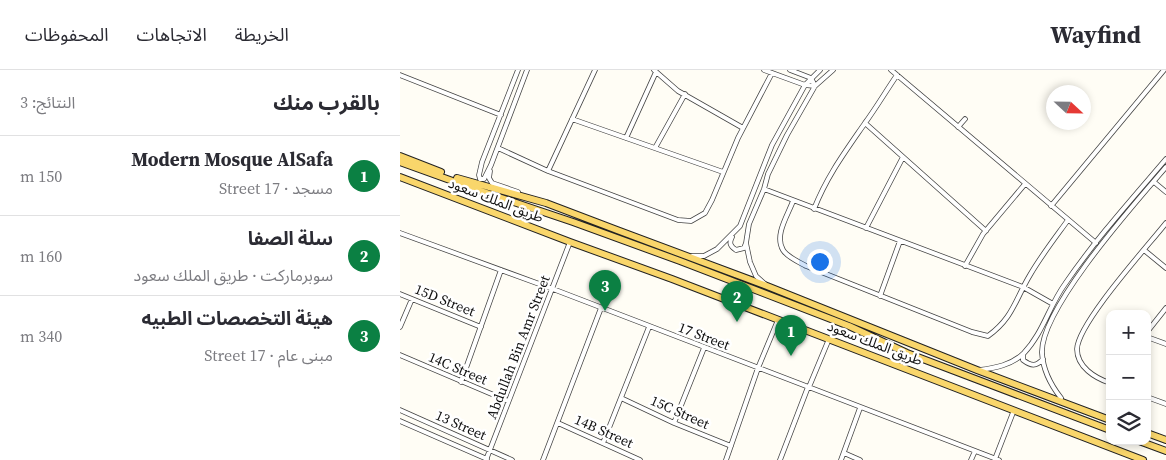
<!DOCTYPE html>
<html lang="ar">
<meta charset="utf-8">
<style>
:root{--surface:#fff;--page:#f7f7f7;--text:#2b2b33;--muted:#7c7c81;--line:#e1e1e2;--accent:#0b8043}
body{margin:0;font-family:"Source Serif 4","Noto Sans Arabic",serif;background:var(--page);color:var(--text);direction:rtl}
.controls{position:absolute;right:15px;bottom:15px;display:grid;overflow:hidden;border-radius:10px;box-shadow:0 2px 8px #0003}
.controls button{width:45px;height:45px;display:grid;place-items:center;padding:0;border:0;border-bottom:1px solid var(--line);background:var(--surface);color:var(--text);font:25px sans-serif}
.compass{position:absolute;left:646px;top:15px;width:45px;height:45px;border-radius:50%;background:var(--surface);box-shadow:0 2px 8px #0003;rotate:112deg}
.you{position:absolute;left:419px;top:191px;width:18px;height:18px;margin:-12px;border:4px solid #fff;border-radius:50%;background:#1a73e8;box-shadow:0 0 0 8px #1a73e833}
.badge{display:grid;place-items:center;width:32px;height:32px;border-radius:50%;background:var(--accent);color:#fff;font-size:16px;font-weight:700}
.pin{position:absolute;translate:-50% -41px;filter:drop-shadow(0 1px 2px #0008)}
.pin::after{content:'';position:absolute;top:26px;width:18px;height:15px;background:inherit;clip-path:polygon(0 0,100% 0,50% 100%)}
.list{margin:0;padding:0;list-style:none}
h2{display:flex;justify-content:space-between;align-items:center;height:65px;margin:0;padding:0 20px;font-size:21px}
h2 small{font-size:16px;font-weight:400;color:var(--muted)}
.list li{display:grid;grid-template-columns:32px 1fr auto;gap:15px;align-items:center;box-sizing:border-box;height:80px;padding:0 20px;border-top:1px solid var(--line)}
.list b{display:block;font-size:19px;white-space:nowrap}
.list p{margin:0;font-size:16px;white-space:nowrap;color:var(--muted)}
.list em{font-size:16px;font-style:normal;color:var(--muted)}
.icon{flex:none;width:28px;height:28px;fill:none;stroke:currentColor;stroke-width:2;stroke-linecap:round;stroke-linejoin:round}
.map{position:relative;flex:none;width:766px;height:390px;overflow:hidden;direction:ltr}
header{display:flex;align-items:center;gap:30px;box-sizing:border-box;height:70px;padding:0 25px;background:var(--surface);border-bottom:1px solid var(--line)}
header strong{font-size:24px}
nav{display:flex;gap:28px;margin-inline-start:auto;font-size:18px}
main{display:flex}
aside{flex:1;background:var(--surface)}
.map>svg:first-child{display:block}
.lines{fill:none;stroke-linecap:round;stroke-linejoin:round}
.minor-casing{stroke:#444;stroke-width:5.5}
.primary-casing{stroke:#222;stroke-width:8}
.minor{stroke:#fff;stroke-width:4}
.primary{stroke:#f9d66b;stroke-width:6}
.labels{text-anchor:middle;dominant-baseline:central;stroke-width:5;stroke-linejoin:round;paint-order:stroke}
.street-label{font-size:14px;fill:#111;stroke:#fff}
</style>
<header>
<strong>Wayfind</strong>
<nav><a>الخريطة</a><a>الاتجاهات</a><a>المحفوظات</a></nav>
</header>
<main>
<div class="map">
<svg width="766" height="390" viewBox="0 0 766 390">
<rect width="100%" height="100%" fill="#fffdf5"/>
<g class="lines">
<g class="minor-casing">
<path id="minor" d="M118 0 82 92 79 105 80 109H84L91 95 127 0
M254 0 278 21 343 58
M364 0 405 15 415 16
M390 0 411 8 415 16
M491 0 696 173
M0 5 101 45
M172 49 323 102
M465 53 586 161
M558 57 565 49
M226 68 256 2
M98 78 148 101 278 150 291 151 305 143 312 130 338 68 372 3
M255 78 285 24
M90 101 89 108 92 113 118 122
M148 101 195 0
M754 112 766 122
M364 119 623 217 653 234
M393 131C388 145 374 165 383 180 387 187 399 192 406 196L572 262 588 266C613 248 615 230 630 205 641 186 655 168 668 150
M651 136 764 0
M414 139C427 106 445 82 465 53 476 38 486 21 497 5
M466 158 503 87
M0 163 153 219 599 390
M332 167C329 173 330 176 336 180L344 178 346 173
M744 180 766 198
M292 186H304L317 179 340 156 372 75 405 15 420 0
M565 196 583 164 625 114
M365 214 356 206 350 192 346 173 349 154 364 119 368 104 387 65 415 16 433 0
M0 224 81 257
M480 226 500 171
M0 257 12 229
M747 262 766 238
M747 267 766 274
M623 284V290C631 296 636 297 643 289
M0 285 108 331
M579 300C595 298 612 295 624 283 643 263 649 236 665 214 695 170 731 130 766 89
M61 312 101 200
M710 313C695 308 677 297 677 279 678 253 747 177 766 153
M409 317 429 269
M747 327 766 334
M221 328 274 353 331 376
M661 328C650 314 643 300 642 283 640 239 736 132 766 97
M0 340 112 390
M0 351 87 389
M158 353 240 390
M274 353 304 278
M203 373 249 257
M444 383 460 390
M595 389 614 340
M86 390 170 172
M143 390 201 238
M326 390 358 298 378 250
M380 390 408 317
M441 390 460 338
M571 390 575 381"/>
</g>
<g class="primary-casing">
<path id="primary" d="M0 86 41 102
M0 92 72 118 173 152 280 191 449 256 507 283 710 360
M0 107 170 172 272 209 743 390
M57 108 146 133 217 160 367 216 577 300 710 350
M747 363 766 370
M739 371 766 381"/>
</g>
<use href="#minor" class="minor"/>
<use href="#primary" class="primary"/>
</g>
<g class="labels">
<g class="street-label">
<text transform="translate(96 130) rotate(21)">طريق الملك سعود</text>
<text transform="translate(45 230) rotate(22)">15D Street</text>
<text transform="translate(304 266) rotate(21)">17 Street</text>
<text transform="translate(475 273) rotate(21)">طريق الملك سعود</text>
<text transform="translate(118 277) rotate(-69)">Abdullah Bin Amr Street</text>
<text transform="translate(58 298) rotate(23)">14C Street</text>
<text transform="translate(280 342) rotate(24)">15C Street</text>
<text transform="translate(61 355) rotate(24)">13 Street</text>
<text transform="translate(204 361) rotate(24)">14B Street</text>
</g>
</g>
</svg>
<div class="controls">
<button>+</button>
<button>−</button>
<button><svg class="icon" aria-label="layers" viewBox="0 0 24 24"><path d="M12 4l9 5-9 5-9-5zM3 14l9 5 9-5"/></svg></button>
</div>
<svg class="compass" viewBox="-18 -18 36 36"><path d="M0-13l5 13h-10z" fill="#e53935"/><path d="M0 13l5-13h-10z" fill="#7c7c81"/></svg>
<div class="you"></div>
<div class="pin badge" style="left:391px;top:286px">1</div>
<div class="pin badge" style="left:337px;top:252px">2</div>
<div class="pin badge" style="left:205px;top:241px">3</div>
</div>
<aside>
<h2>بالقرب منك<small>النتائج: 3</small></h2>
<ul class="list">
<li><span class="badge">1</span><div><b>Modern Mosque AlSafa</b><p>مسجد · 17 Street</p></div><em>150 m</em></li>
<li><span class="badge">2</span><div><b>سلة الصفا</b><p>سوبرماركت · طريق الملك سعود</p></div><em>160 m</em></li>
<li><span class="badge">3</span><div><b>هيئة التخصصات الطبيه</b><p>مبنى عام · 17 Street</p></div><em>340 m</em></li>
</ul>
</aside>
</main>
